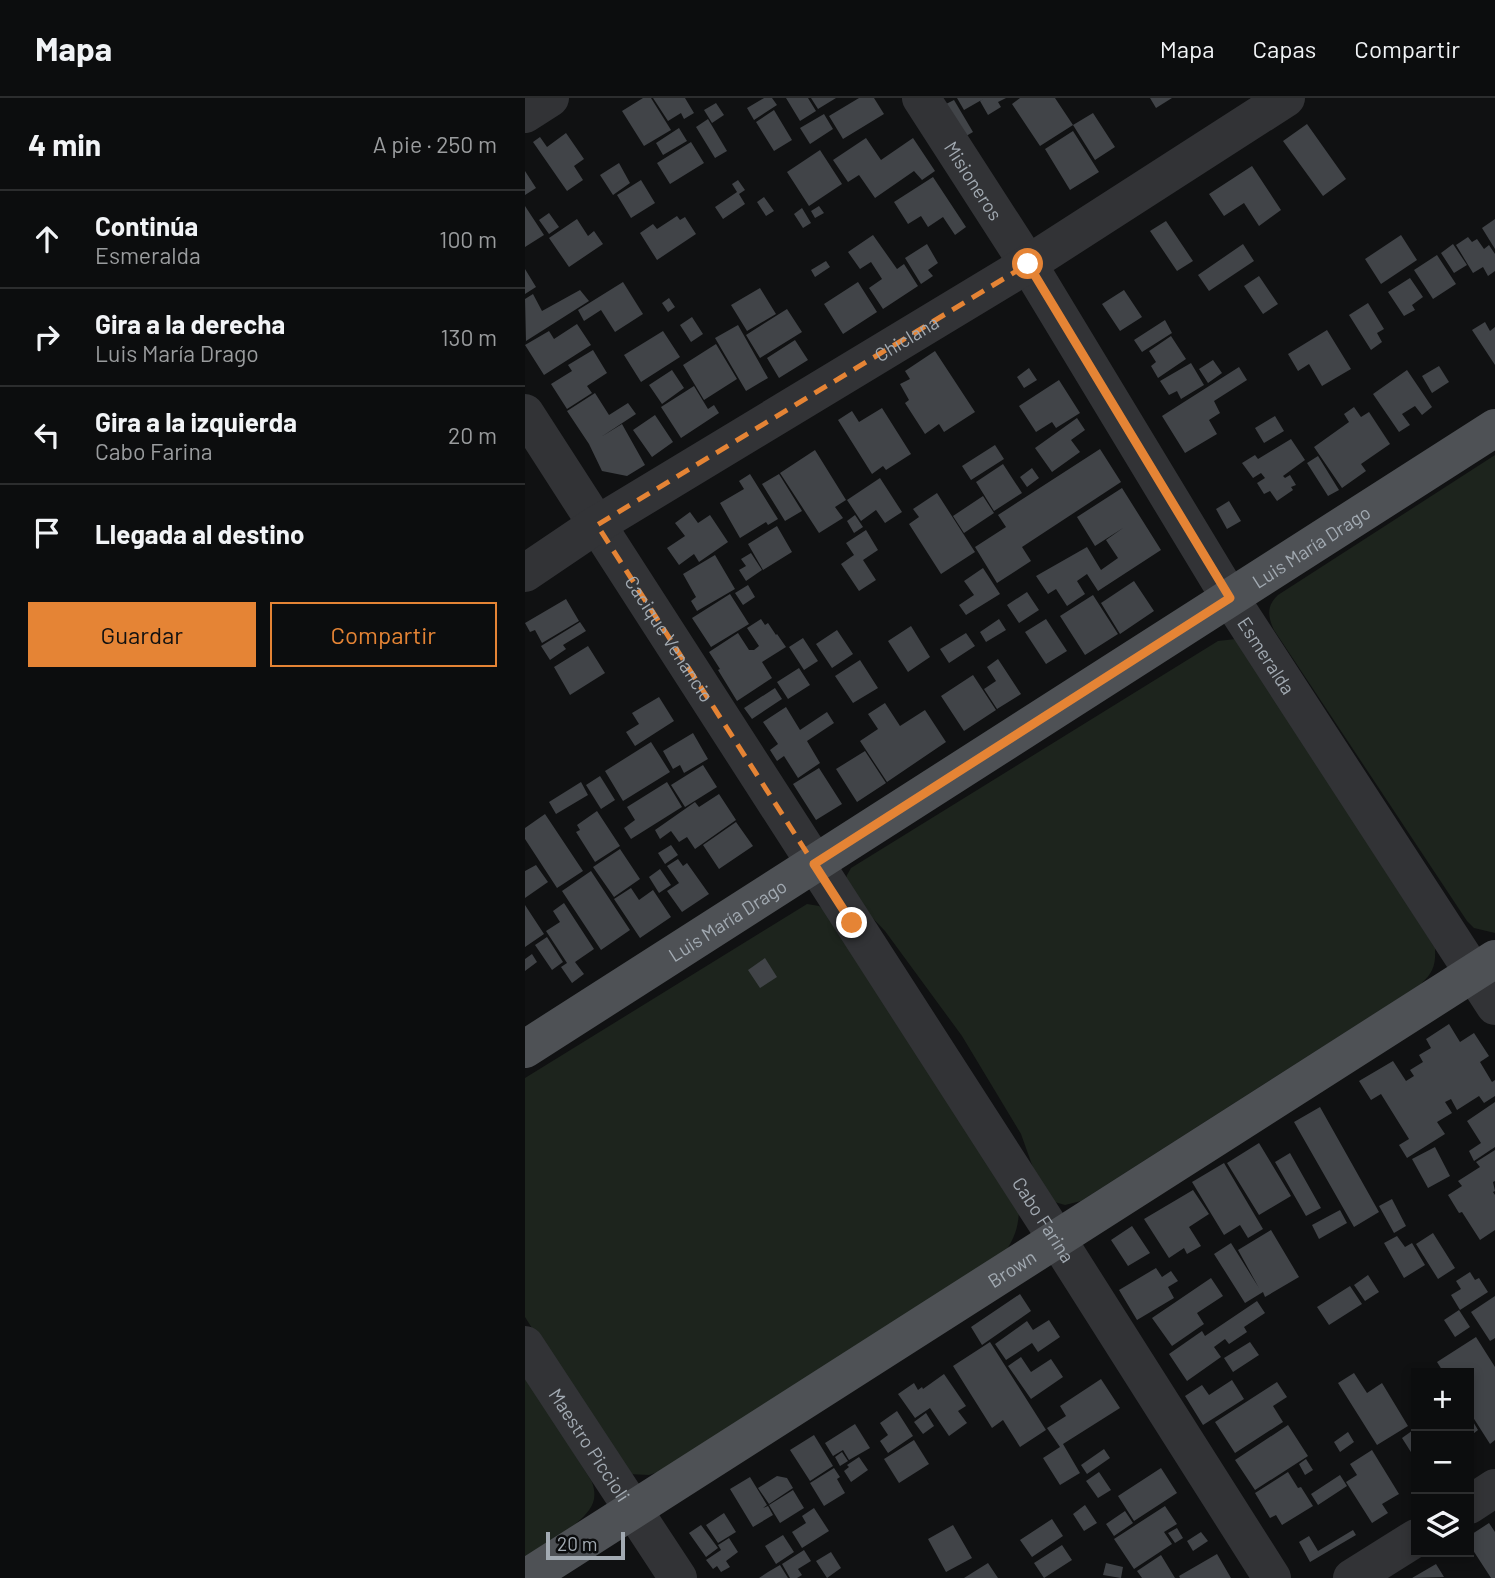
<!DOCTYPE html>
<html lang="es">
<meta charset="utf-8">
<style>
:root{--surface:#0c0d0e;--page:#151617;--text:#f1f3f6;--muted:#9a9c9e;--line:#2c2d2e;--accent:#e58435}
body{margin:0;font-family:Barlow,sans-serif;background:var(--page);color:var(--text)}
.controls{position:absolute;right:21px;bottom:21px;display:grid;overflow:hidden;border-radius:0px;box-shadow:0 4px 10px #0003}
.controls button{width:63px;height:63px;display:grid;place-items:center;padding:0;border:0;border-bottom:2px solid var(--line);background:var(--surface);color:var(--text);font:35px sans-serif}
.scale{position:absolute;left:21px;bottom:18px;width:79px;box-sizing:border-box;padding-left:7px;border:4px solid #a2aab2;border-top:0;font-size:19px;line-height:24px;white-space:nowrap;color:#a2aab2;-webkit-text-stroke:5px #0b0c0d;paint-order:stroke}
.stop{position:absolute;width:21px;height:21px;margin:-16px;border:5px solid #e58435;border-radius:50%;background:#fff}
.stop.end{background:#e58435;border-color:#fff;box-shadow:0 2px 7px #0008}
.list{margin:0;padding:0;list-style:none}
h2{display:flex;justify-content:space-between;align-items:center;height:91px;margin:0;padding:0 28px;font-size:30px}
h2 small{font-size:23px;font-weight:400;color:var(--muted)}
.list li{display:grid;grid-template-columns:46px 1fr auto;gap:21px;align-items:center;box-sizing:border-box;height:98px;padding:0 28px;border-top:2px solid var(--line)}
.list b{display:block;font-size:26px;white-space:nowrap}
.list p{margin:0;font-size:23px;white-space:nowrap;color:var(--muted)}
.list em{font-size:23px;font-style:normal;color:var(--muted)}
.actions{display:flex;gap:14px;padding:21px 28px}
.actions a{flex:1;padding:16px 0;border:2px solid var(--accent);border-radius:0px;text-align:center;font-size:24px;color:var(--accent)}
.actions .main{background:var(--accent);color:#111}
.icon{flex:none;width:38px;height:38px;fill:none;stroke:currentColor;stroke-width:2;stroke-linecap:round;stroke-linejoin:round}
.map{position:relative;flex:none;width:970px;height:1480px;overflow:hidden}
header{display:flex;align-items:center;gap:42px;box-sizing:border-box;height:98px;padding:0 35px;background:var(--surface);border-bottom:2px solid var(--line)}
header strong{font-size:33px}
nav{display:flex;gap:38px;margin-inline-start:auto;font-size:24px}
main{display:flex}
aside{flex:1;background:var(--surface)}
.map>svg:first-child{display:block}
.green{fill:#1d241d}
.building{fill:#414448}
.lines{fill:none;stroke-linecap:round;stroke-linejoin:round}
.minor{stroke:#323336;stroke-width:38}
.major{stroke:#4e5155;stroke-width:38}
.route{stroke:#e58435;stroke-width:9}
.marked{fill:none;stroke:#e58435;stroke-width:5;stroke-dasharray:14 9;stroke-linejoin:round}
.labels{text-anchor:middle;dominant-baseline:central;stroke-width:7;stroke-linejoin:round;paint-order:stroke}
.street-label{font-size:19px;fill:#a2aab2;stroke:#0b0c0d}
</style>
<header>
<strong>Mapa</strong>
<nav><a>Mapa</a><a>Capas</a><a>Compartir</a></nav>
</header>
<main>
<aside>
<h2>4 min<small>A pie · 250 m</small></h2>
<ul class="list">
<li><svg class="icon" aria-label="ahead" viewBox="0 0 24 24"><path d="M12 20V5M6 11l6-6 6 6"/></svg><div><b>Continúa</b><p>Esmeralda</p></div><em>100 m</em></li>
<li><svg class="icon" aria-label="right" viewBox="0 0 24 24"><path d="M7 20v-9h11M14 6l5 5-5 5"/></svg><div><b>Gira a la derecha</b><p>Luis María Drago</p></div><em>130 m</em></li>
<li><svg class="icon" aria-label="left" viewBox="0 0 24 24"><path d="M17 20v-9H6M10 6l-5 5 5 5"/></svg><div><b>Gira a la izquierda</b><p>Cabo Farina</p></div><em>20 m</em></li>
<li><svg class="icon" aria-label="arrive" viewBox="0 0 24 24"><path d="M6 21V4h12l-3 4 3 4H6"/></svg><div><b>Llegada al destino</b></div></li>
</ul>
<div class="actions"><a class="main">Guardar</a><a>Compartir</a></div>
</aside>
<div class="map">
<svg width="970" height="1480" viewBox="0 0 970 1480">
<rect width="100%" height="100%" fill="#101112"/>
<path class="green" d="M970 357V835L949 830 942 823 749 532C743 519 741 508 753 497Z
M711 541 910 850C911 867 908 875 896 886L556 1103 540 1107 526 1103 511 1078 496 1036 437 938 360 833 319 790 322 777 326 770 693 543Z
M282 806 294 808 306 817 494 1110C494 1127 490 1140 480 1154L136 1373 124 1377 103 1376 92 1365 0 1219V980Z
M0 1277 67 1384C69 1390 70 1395 69 1401 65 1424 19 1446 0 1458Z"/>
<path class="building" d="M118 0H126L146 32 119 48 97 13Z
M128 0H160L169 15 159 21 156 15 143 23Z
M239 0H247L252 7 229 22 222 10Z
M261 0H283L291 13 275 23Z
M286 0H311L293 11Z
M334 0H349L359 16 318 41 304 18Z
M432 0H460L439 12Z
M460 0H481L473 4 476 9 463 17 455 3Z
M495 0H530L548 27 515 48 487 6Z
M625 0H647L631 10Z
M429 2 448 34 436 41 417 8Z
M191 5 199 17 187 25 179 12Z
M249 12 267 42 249 53 231 24Z
M568 15 590 49 570 62 548 27Z
M299 16 308 31 285 46 275 30Z
M183 21 202 53 190 60 171 29Z
M782 26 821 81 798 98 758 43Z
M154 30 162 43 138 57 131 45Z
M548 33 574 74 545 92 520 51Z
M41 35 59 61 49 68 58 82 42 93 8 44 15 39 22 49Z
M341 40 356 62 388 40 410 73 397 82 389 73 350 100 334 77 323 84 308 62Z
M166 44 179 65 145 86 132 65Z
M295 52 317 86 284 108 262 74Z
M94 65 105 85 88 97 75 77Z
M727 68 756 112 734 128 719 105 699 118 684 96Z
M0 73 11 90 0 97Z
M408 79 441 129 430 137 418 119 403 129 396 118 383 126 369 104Z
M116 82 130 105 106 120 92 97Z
M213 82 220 92 214 96 220 106 198 121 190 109 212 94 207 86Z
M239 99 249 113 241 118 232 104Z
M0 108 19 137 0 149Z
M294 108 299 115 290 120 286 113Z
M277 110 286 125 278 130 269 116Z
M24 115 34 129 24 136 14 122Z
M152 118 155 122 160 119 171 136 132 162 115 135 128 126 132 131Z
M52 121 63 138 69 133 78 146 44 169 24 140Z
M970 121V151L957 130Z
M641 123 668 163 652 173 625 133Z
M348 137 372 171 379 166 393 188 358 211 344 190 357 181 346 164 335 171 323 154Z
M876 137 892 162 856 186 840 161Z
M943 139 947 144 952 141 959 151 964 147 970 156V173L963 178 958 169 948 175 931 147Z
M402 146 413 165 403 172 408 178 396 186 380 160Z
M718 146 729 163 684 193 673 177Z
M928 146 942 167 929 175 916 155Z
M912 157 931 186 908 201 889 172Z
M301 163 305 169 290 179 286 172Z
M0 171 11 189 0 196Z
M734 178 753 206 738 216 719 188Z
M885 180 898 199 887 207 890 212 879 218 863 194Z
M98 184 118 216 90 234 76 212 59 223 53 212Z
M333 184 352 214 318 236 299 206Z
M235 190 251 216 222 233 206 207Z
M55 192 64 203 1 243 0 201 8 196 17 213Z
M599 192 617 219 595 233 577 206Z
M144 200 150 209 143 214 137 205Z
M843 205 859 231 852 235 857 244 846 252 824 217Z
M262 211 277 234 235 260 221 237Z
M167 219 178 236 166 244 155 227Z
M640 222 647 235 617 254 609 242Z
M960 224 965 233 970 229V267L947 232Z
M52 226 66 247 19 277 0 247 24 233 29 241Z
M213 227 243 280 221 293 190 240Z
M802 232 826 271 797 288 784 266 773 273 763 256Z
M138 233 155 259 116 284 99 257Z
M646 238 661 261 633 280 626 268 631 264 624 253Z
M270 242 283 262 254 280 242 260Z
M191 246 212 281 179 302 158 267Z
M68 252 82 275 62 288 67 295 42 311 26 286 47 273 43 267Z
M410 253 450 314 419 334 414 326 400 336 380 305 384 302 375 286 385 281 380 273Z
M688 262 697 275 683 285 674 271Z
M666 265 679 287 656 301 652 293 644 297 635 283Z
M914 268 924 284 907 295 897 278Z
M714 269 722 282 689 303 695 315 684 322 692 336 660 355 637 318Z
M504 270 512 282 499 290 492 279Z
M147 272 159 290 137 306 124 287Z
M882 272 907 309 897 317 890 308 877 316 885 327 874 334 848 296Z
M534 282 555 315 531 330 527 324 511 334 494 308Z
M169 288 183 311 189 307 194 315 156 340 136 309Z
M70 295 84 317 103 305 111 316 76 339 97 326 120 367 102 378 77 373 64 346 42 313Z
M829 309 836 319 844 314 865 346 836 366 841 373 817 390 789 349 824 324 819 316Z
M357 310 386 356 361 372 358 368 347 376 313 322 327 313 334 324Z
M130 317 148 344 127 359 108 332Z
M750 318 759 333 739 345 730 330Z
M552 320 560 332 546 342 555 354 527 374 510 350Z
M766 341 780 362 758 378 760 380 765 377 771 387 766 389 768 392 752 403 745 393 739 396 732 385 740 380 736 375 728 380 717 365 730 357 733 361Z
M470 347 479 361 446 382 437 368Z
M575 351 596 384 497 449 506 463 472 485 450 449 481 429 473 417Z
M290 352 321 402 310 409 318 420 294 435 255 375Z
M793 358 814 392 803 398 782 365Z
M478 366 497 395 469 413 451 384Z
M507 370 514 380 502 389 495 379Z
M225 376 253 421 243 427 241 424 215 440 195 405 219 391 214 383Z
M254 376 277 413 260 423 237 386Z
M355 380 377 414 360 425 351 412 336 423 322 402Z
M597 390 636 452 573 493 562 476 552 483 560 496 542 508 531 491 523 496 511 478 562 449 576 472 593 460 581 442 598 430 570 448 552 419Z
M412 395 450 454 416 476 384 426 394 419 388 411Z
M458 398 469 415 439 435 428 418Z
M704 403 716 423 702 431 691 411Z
M165 414 173 425 185 417 203 444 174 464 169 456 154 467 142 450 160 438 150 425Z
M330 417 338 429 329 435 322 423Z
M252 428 267 454 238 472 223 446Z
M341 432 353 452 338 462 351 482 334 493 316 466 329 457 321 445Z
M226 455 237 472 221 483 214 472 221 468 216 461Z
M190 457 210 491 172 513 166 503 171 499 158 476Z
M458 470 475 496 441 517 434 507 449 497 439 483Z
M609 483 629 513 595 536 576 505Z
M223 487 230 499 218 507 210 495Z
M502 494 514 512 494 525 482 507Z
M205 496 224 526 186 549 167 520Z
M568 497 593 536 560 557 535 518Z
M41 501 54 523 17 545 10 532 5 534 0 525Z
M236 521 240 527 243 525 251 537 252 536 261 549 237 564 247 580 212 603 193 572 195 571 184 554 213 535 224 552H229L234 548 222 530Z
M474 521 481 532 461 544 455 534Z
M521 521 542 553 521 566 500 534Z
M55 524 61 533 38 547 41 551 25 562 16 548Z
M386 528 405 559 383 574 363 543Z
M312 532 328 556 307 570 291 546Z
M441 535 450 548 424 565 415 551Z
M278 540 293 563 279 572 264 549Z
M63 548 80 575 45 597 29 569Z
M473 561 496 596 472 611 459 591 471 583 462 569Z
M335 562 353 590 328 605 310 578Z
M274 570 285 587 263 601 252 584Z
M448 577 471 612 439 633 416 598Z
M250 590 257 601 227 621 219 610Z
M134 599 149 623 110 648 101 634 114 626 107 615Z
M360 605 375 628 400 612 421 644 362 684 335 643 353 631 343 616Z
M261 609 275 632 302 614 309 625 282 643 295 665 273 680 259 658 252 663 245 652 253 646 238 624Z
M168 635 183 661 159 675 155 667 148 671 138 653Z
M126 644 145 674 98 703 80 673Z
M340 653 361 685 332 704 311 671Z
M178 667 192 689 160 709 146 687Z
M294 670 317 706 291 722 268 686Z
M75 678 90 702 76 711 61 687Z
M56 684 63 697 31 716 24 704Z
M142 684 157 709 106 741 99 730 110 722 102 709Z
M194 696 211 722 170 751 162 739 154 744 146 733 135 741 130 732 170 704 174 709Z
M72 713 95 748 70 764 51 734 55 732 52 727Z
M20 716 58 773 32 790 0 741V730Z
M211 724 228 748 194 771 178 747Z
M146 747 153 757 140 766 133 755Z
M95 751 115 781 89 799 68 769Z
M153 761 158 768 162 765 184 796 157 814 142 793 154 785 142 768Z
M11 767 23 784 0 800V773Z
M135 771 146 787 134 795 124 779Z
M66 773 105 832 76 852 37 793Z
M106 790 114 802 128 792 146 819 115 840 89 801Z
M39 805 69 851 50 864 59 876 47 885 36 869 42 865 21 833 35 824 28 813Z
M0 807 19 836 0 849Z
M22 839 38 864 27 872 10 847Z
M7 856 12 864 0 873V861Z
M240 860 252 879 235 890 223 872Z
M924 926 935 944 949 935 964 958 955 964 967 984 970 982V998L959 1005 954 998 932 1012 926 1001 920 1004 927 1015 912 1024 920 1036 882 1060 874 1047 884 1041 856 996 846 1002 834 983 868 963 881 983 889 978 885 972 898 964 894 957 906 950 901 941Z
M970 1004V1049L949 1063 944 1053 956 1045 942 1023Z
M795 1009 854 1114 829 1129 769 1024Z
M734 1045 766 1098 734 1117 702 1065Z
M910 1049 925 1078 903 1090 887 1061Z
M970 1052V1083L968 1084 970 1093 968 1094 970 1097V1132L955 1142 937 1114 934 1115 923 1097 937 1088 933 1083 955 1069 951 1064Z
M765 1055 796 1110 781 1118 750 1064Z
M699 1065 738 1131 723 1140 715 1127 699 1137 667 1084Z
M668 1092 684 1116 664 1129 676 1148 662 1156 659 1150 644 1160 619 1121Z
M867 1101 881 1128 869 1135 854 1108Z
M815 1112 822 1125 794 1141 787 1127Z
M607 1128 625 1155 603 1168 586 1142Z
M746 1132 774 1179 740 1199 738 1194 720 1205 689 1156 706 1145 734 1190 713 1152Z
M908 1135 930 1170 913 1181 891 1146Z
M872 1138 880 1149 887 1145 900 1167 879 1180 859 1145Z
M631 1170 637 1179 646 1173 653 1183 643 1189 649 1200 612 1222 594 1192Z
M945 1174 950 1182 954 1180 963 1194 935 1212 926 1197 936 1191 931 1183Z
M843 1177 854 1194 840 1203 829 1187Z
M686 1180 698 1198 672 1215 679 1226 647 1248 627 1220Z
M825 1188 837 1206 804 1227 792 1209Z
M495 1196 506 1213 457 1247 446 1229Z
M970 1198V1240L965 1243 946 1214Z
M732 1203 740 1215 719 1229 722 1234 704 1246 700 1241 689 1249 696 1259 662 1283 644 1256 677 1233 680 1238Z
M934 1212 945 1229 930 1239 919 1222Z
M524 1222 535 1239 513 1254 507 1245 481 1262 470 1246 502 1223 508 1232Z
M951 1239 970 1269V1342L965 1346 944 1313V1275H919L912 1264Z
M465 1244 521 1332 495 1349 478 1322 467 1330 428 1268Z
M725 1244 734 1257 708 1274 699 1260Z
M496 1259 506 1274 526 1261 538 1279 506 1301 483 1268Z
M829 1275 842 1295 857 1285 883 1328 852 1347 813 1285Z
M419 1276 441 1308 433 1313 442 1325 424 1338 405 1310 390 1320 373 1296 389 1285 393 1292 397 1289 398 1291Z
M576 1281 595 1310 538 1346 555 1375 535 1387 518 1360 535 1349 522 1330 541 1318 535 1308Z
M707 1282 719 1301 678 1327 660 1298 677 1287 684 1297Z
M752 1284 762 1299 748 1308 758 1324 710 1355 690 1324Z
M372 1313 388 1338 363 1355 355 1343 363 1337 355 1325Z
M401 1315 409 1328 398 1336 389 1324Z
M944 1317 953 1332 944 1339Z
M330 1326 345 1350 324 1362 318 1352 308 1358 300 1345Z
M763 1327 783 1358 730 1392 710 1362Z
M891 1330V1362L877 1340Z
M823 1334 829 1344 815 1354 809 1344Z
M289 1337 308 1368 285 1383 265 1352Z
M389 1342 404 1366 374 1385 359 1361Z
M579 1351 585 1360 562 1376 556 1367Z
M847 1352 874 1396 857 1406 863 1415 847 1425 821 1384 832 1377 825 1366Z
M317 1354 323 1363 315 1368 310 1359Z
M334 1359 343 1372 326 1384 319 1373 324 1369 322 1367Z
M781 1361 788 1372 780 1377 774 1366Z
M309 1370 315 1379 312 1381 320 1395 299 1408 285 1385Z
M636 1370 652 1395 609 1423 593 1398Z
M574 1374 586 1392 573 1400 561 1383Z
M763 1374 773 1390 776 1389 788 1408 757 1427 751 1417 745 1420 730 1395Z
M815 1377 822 1388 793 1407 786 1396Z
M252 1378 262 1380 268 1390 244 1406 233 1390Z
M225 1379 242 1407 238 1410 243 1408 248 1417 228 1429 205 1391Z
M268 1392 279 1410 255 1425 244 1407Z
M560 1407 572 1425 559 1433 548 1416Z
M640 1408 652 1426 639 1434 647 1446 609 1471 589 1441Z
M289 1410 304 1433 277 1450 267 1434 281 1425 277 1418Z
M600 1413 608 1425 589 1438 581 1426Z
M199 1415 211 1434 193 1445 181 1427Z
M527 1421 538 1438 507 1459 495 1442Z
M964 1425 970 1434V1480H966L944 1446V1438Z
M176 1427 193 1450 181 1459 164 1435Z
M428 1427 447 1460 421 1474 403 1441Z
M652 1430 658 1440 650 1445 643 1435Z
M828 1432 831 1437 785 1464 774 1444 784 1438 793 1453Z
M676 1434 683 1443 668 1453 662 1443Z
M258 1437 269 1454 251 1466 240 1448Z
M204 1440 213 1454 201 1463 205 1469 196 1474 192 1468 188 1471 181 1462 196 1452 193 1447Z
M537 1447 547 1462 519 1480 509 1465Z
M279 1452 286 1463 273 1471 277 1477 272 1480H265L257 1466Z
M306 1454 316 1470 302 1480 291 1463Z
M692 1456 706 1480H655L654 1478Z
M636 1457 650 1480H617L612 1473Z
M463 1465 473 1480H439Z
M581 1465 598 1469 596 1480 578 1477Z
M911 1466 919 1479 887 1480Z
M255 1467 263 1480H234L243 1474Z"/>
<g class="lines">
<g class="minor">
<path id="s1" d="M396 0 503 166 705 500 970 908"/>
<path d="M0 16 25 0"/>
<path id="s2" d="M0 315 532 1141 747 1480"/>
<path id="s3" d="M0 475 68 429 503 166 761 0"/>
<path id="s4" d="M0 1247 153 1480"/>
<path d="M944 1407 970 1390"/>
<path d="M827 1480 891 1440"/>
</g>
<g class="major">
<path id="s5" d="M0 951 970 330"/>
<path id="s6" d="M1 1480 970 861"/>
</g>
</g>
<g class="lines">
<path class="route" d="M327 825 289 766 705 500 503 166"/>
</g>
<path class="marked" d="M503 166 705 500 289 766 72 427Z"/>
<g class="labels">
<g class="street-label">
<text stroke="none"><textPath href="#s1" startOffset="98">Misioneros</textPath></text>
<text stroke="none"><textPath href="#s3" startOffset="448">Chiclana</textPath></text>
<text stroke="none"><textPath href="#s5" startOffset="933">Luis María Drago</textPath></text>
<text stroke="none"><textPath href="#s2" startOffset="268">Cacique Venancio</textPath></text>
<text stroke="none"><textPath href="#s1" startOffset="656">Esmeralda</textPath></text>
<text stroke="none"><textPath href="#s5" startOffset="240">Luis María Drago</textPath></text>
<text stroke="none"><textPath href="#s2" startOffset="959">Cabo Farina</textPath></text>
<text stroke="none"><textPath href="#s6" startOffset="576">Brown</textPath></text>
<text stroke="none"><textPath href="#s4" startOffset="119">Maestro Piccioli</textPath></text>
</g>
</g>
</svg>
<div class="controls">
<button>+</button>
<button>−</button>
<button><svg class="icon" aria-label="layers" viewBox="0 0 24 24"><path d="M12 4l9 5-9 5-9-5zM3 14l9 5 9-5"/></svg></button>
</div>
<div class="scale">20 m</div>
<div class="stop" style="left:503px;top:166px"></div>
<div class="stop end" style="left:327px;top:825px"></div>
</div>
</main>
